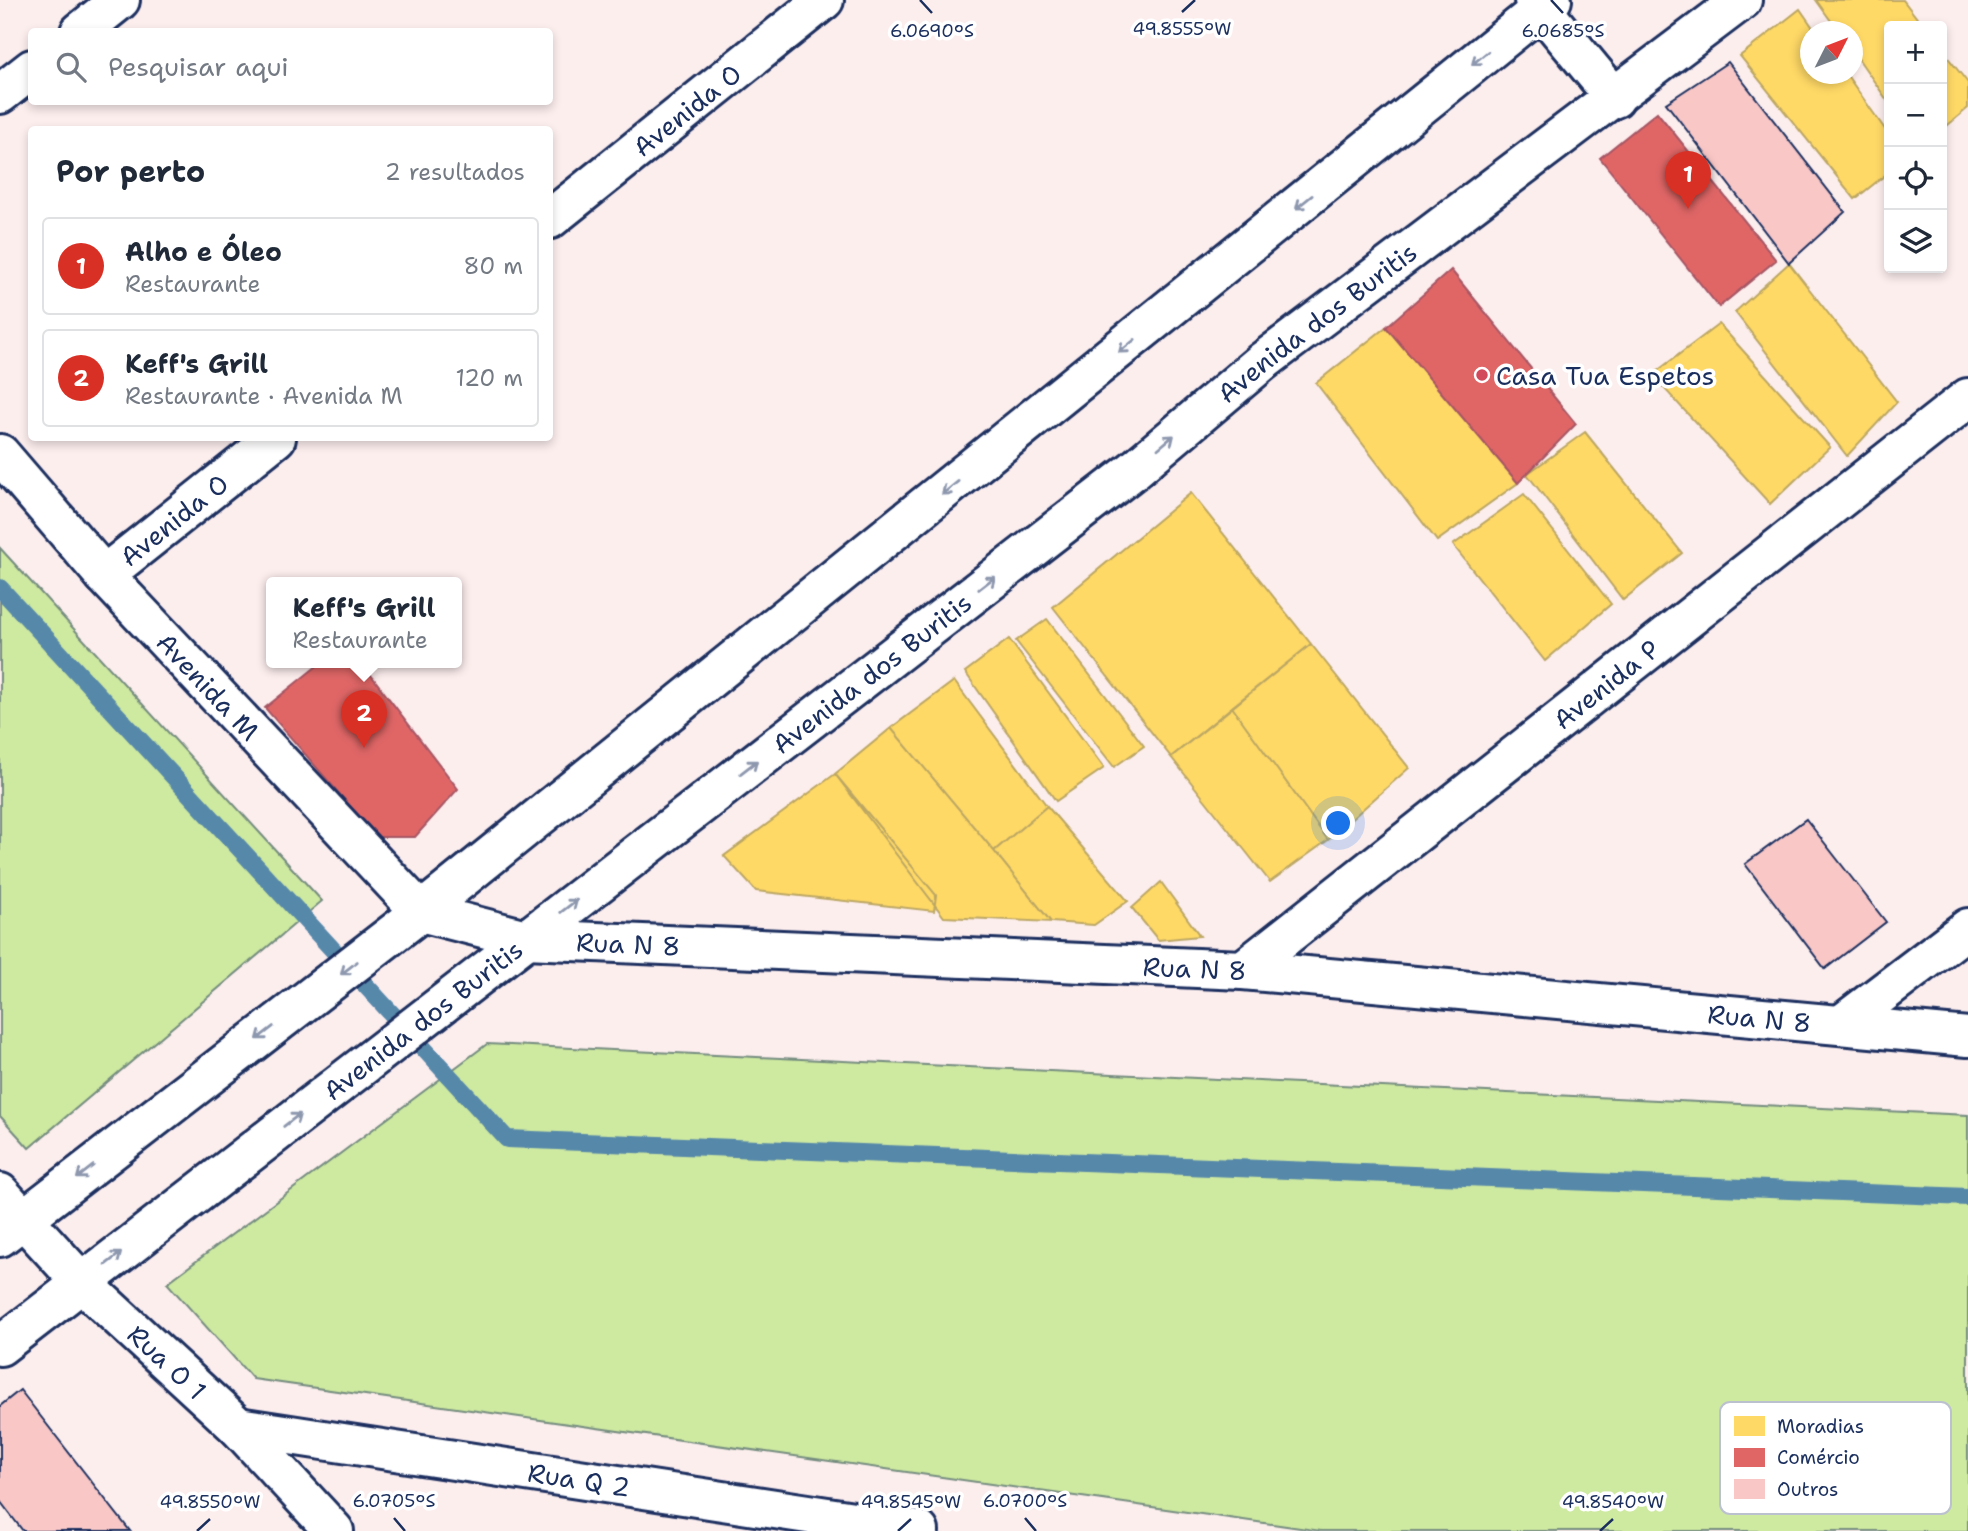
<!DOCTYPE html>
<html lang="pt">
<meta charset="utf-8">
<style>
:root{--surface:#fff;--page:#f6f6f7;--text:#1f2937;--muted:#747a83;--line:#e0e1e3;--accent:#d93025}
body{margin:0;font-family:"Shantell Sans",sans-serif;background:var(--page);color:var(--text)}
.controls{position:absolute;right:21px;top:21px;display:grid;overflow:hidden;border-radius:7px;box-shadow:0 4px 10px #0003}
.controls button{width:63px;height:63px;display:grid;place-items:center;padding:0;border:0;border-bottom:2px solid var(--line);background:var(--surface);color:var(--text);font:35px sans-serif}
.compass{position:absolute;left:1800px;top:21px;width:63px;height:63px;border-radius:50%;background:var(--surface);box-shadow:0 4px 10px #0003;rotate:48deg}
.you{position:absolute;left:1339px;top:824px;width:24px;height:24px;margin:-18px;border:5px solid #fff;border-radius:50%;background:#1a73e8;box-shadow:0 0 0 10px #1a73e833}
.badge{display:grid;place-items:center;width:46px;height:46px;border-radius:50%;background:var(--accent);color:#fff;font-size:23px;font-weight:700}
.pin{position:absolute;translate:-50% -58px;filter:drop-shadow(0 2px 4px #0008)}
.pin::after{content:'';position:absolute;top:37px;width:24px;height:21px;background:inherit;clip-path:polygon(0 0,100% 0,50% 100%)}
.popup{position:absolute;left:266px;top:577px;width:196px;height:91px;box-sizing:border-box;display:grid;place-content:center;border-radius:7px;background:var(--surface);filter:drop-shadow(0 2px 5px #0005);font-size:23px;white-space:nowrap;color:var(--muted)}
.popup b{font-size:26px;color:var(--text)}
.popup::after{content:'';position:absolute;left:50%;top:100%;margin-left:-14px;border:14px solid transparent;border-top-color:var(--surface)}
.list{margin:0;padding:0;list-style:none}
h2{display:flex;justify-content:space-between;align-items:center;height:91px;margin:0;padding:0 28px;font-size:30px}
h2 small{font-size:23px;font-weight:400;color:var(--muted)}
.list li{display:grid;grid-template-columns:46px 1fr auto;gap:21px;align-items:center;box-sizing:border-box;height:98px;margin:0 14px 14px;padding:0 14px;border:2px solid var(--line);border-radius:7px}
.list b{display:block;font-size:26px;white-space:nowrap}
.list p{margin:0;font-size:23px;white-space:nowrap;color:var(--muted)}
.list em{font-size:23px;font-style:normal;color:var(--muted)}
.icon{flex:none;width:38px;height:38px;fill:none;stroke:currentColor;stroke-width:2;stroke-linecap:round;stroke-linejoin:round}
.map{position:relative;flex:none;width:1968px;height:1531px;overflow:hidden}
.search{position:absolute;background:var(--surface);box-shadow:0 4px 10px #0003;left:28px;top:28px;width:525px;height:77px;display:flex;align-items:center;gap:18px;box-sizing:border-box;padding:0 24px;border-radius:7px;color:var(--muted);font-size:26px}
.panel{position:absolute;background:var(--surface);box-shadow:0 4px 10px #0003;left:28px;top:126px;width:525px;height:315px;border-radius:7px}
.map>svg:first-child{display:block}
.green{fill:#cee9a0;stroke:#748c7f;stroke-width:2}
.homes{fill:#ffd966;stroke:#bba664;stroke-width:2}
.shops{fill:#e06666;stroke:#a55664;stroke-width:2}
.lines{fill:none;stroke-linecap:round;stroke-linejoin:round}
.stream{stroke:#5688aa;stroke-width:18}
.building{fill:#f8c7c6;stroke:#1b2f5e;stroke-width:2}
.minor-casing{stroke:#1b2f5e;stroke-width:44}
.secondary-casing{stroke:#1b2f5e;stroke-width:44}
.minor{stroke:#fff;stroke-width:38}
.secondary{stroke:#fff;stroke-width:38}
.oneway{stroke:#8d97ae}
.ticks{fill:none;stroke:#1b2f5e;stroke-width:2.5}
.poi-dot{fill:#d1495b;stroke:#fff;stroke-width:2.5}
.labels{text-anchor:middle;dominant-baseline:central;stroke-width:7;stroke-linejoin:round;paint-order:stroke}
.street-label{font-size:26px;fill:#1b2f5e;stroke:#fff}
.poi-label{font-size:26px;fill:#1b2f5e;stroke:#fff;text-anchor:start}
.key{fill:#fff;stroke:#bbc1cf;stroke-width:2}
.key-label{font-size:19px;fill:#1b2f5e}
.ticks-label{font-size:18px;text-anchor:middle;fill:#1b2f5e;stroke:#fff;stroke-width:7;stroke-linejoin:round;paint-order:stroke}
</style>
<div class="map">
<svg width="1968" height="1531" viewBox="0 0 1968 1531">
<rect width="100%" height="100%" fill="#fdeeee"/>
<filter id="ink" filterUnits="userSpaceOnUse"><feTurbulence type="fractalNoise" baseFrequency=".0143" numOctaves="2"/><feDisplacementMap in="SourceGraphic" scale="14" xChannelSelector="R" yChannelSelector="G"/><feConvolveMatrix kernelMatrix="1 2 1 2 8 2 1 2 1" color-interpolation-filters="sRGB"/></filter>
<g filter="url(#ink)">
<path class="green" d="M0 548 322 901 29 1148 0 1116Z
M487 1044 1968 1115V1531H1321L253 1379 167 1283Z"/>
<path class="homes" d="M1816 0H1903L1923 26H1889V103L1853 51V32H1839Z
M1800 9 1816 32H1811V74H1846L1889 135V172L1855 199 1740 56Z
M1942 50 1968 83V108L1942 130Z
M1789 263 1897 402 1847 456 1735 312Z
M1719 324 1830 447 1770 504 1652 375Z
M1386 327 1518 483 1437 541 1316 383Z
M1585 432 1682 553 1623 600 1527 474Z
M1191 493 1311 644 1171 757 1053 607Z
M1524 494 1611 604 1545 661 1453 545Z
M1047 619 1144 746 1114 767 1016 641Z
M1009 639 1104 768 1056 801 965 672Z
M1311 644 1409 768 1328 840 1232 707Z
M954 681 1047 806 994 851 891 728Z
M1232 707 1328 840 1270 882 1171 757Z
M891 728 994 851 1051 922 944 917 835 774Z
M835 774 936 895 934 911 756 891 724 856Z
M1047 806 1128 901 1094 925 1051 922 994 851Z
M1161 882 1200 936 1158 940 1132 908Z"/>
<path class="shops" d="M1657 112 1776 260 1719 307 1600 158Z
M1451 270 1576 424 1518 483 1386 327Z
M322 662H361L458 789 415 837H377L265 708Z"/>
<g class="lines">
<path class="stream" d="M0 588 507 1139 1968 1197"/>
</g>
<path class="building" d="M1728 62 1845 212 1789 263 1666 103Z
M1806 819 1886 922 1825 969 1745 864Z
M20 1390 130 1531H23L0 1501V1406Z"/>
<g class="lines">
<g class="minor-casing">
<g id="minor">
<path d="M1534 0 1615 98"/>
<path d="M80 32 120 0"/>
<path d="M0 94 32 69"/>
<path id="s1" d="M550 219 824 0"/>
<path id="s2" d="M0 454 104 575 421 912 526 939 1243 970 1968 1037"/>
<path id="s3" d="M104 575 276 438"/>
<path id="s4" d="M1243 970 1968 398"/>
<path d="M1842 1024 1968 928"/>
<path id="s5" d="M0 1193 82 1283 238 1427 334 1531"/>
<path id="s6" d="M238 1427 919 1531"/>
</g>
</g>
<g class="secondary-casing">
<g id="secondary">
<path d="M0 1237 421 912 1552 0"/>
<path id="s7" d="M0 1346 1134 470 1262 362 1742 0"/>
</g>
</g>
<use href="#minor" class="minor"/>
<use href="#secondary" class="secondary"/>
</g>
<defs><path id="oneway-shaft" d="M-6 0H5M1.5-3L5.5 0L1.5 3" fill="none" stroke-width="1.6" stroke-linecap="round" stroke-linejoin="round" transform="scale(1.75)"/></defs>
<g class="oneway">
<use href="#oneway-shaft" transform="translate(1480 58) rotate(141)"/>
<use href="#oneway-shaft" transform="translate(1304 202) rotate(141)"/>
<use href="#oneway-shaft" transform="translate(1127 346) rotate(141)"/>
<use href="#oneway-shaft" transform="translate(1166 442) rotate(-40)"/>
<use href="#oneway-shaft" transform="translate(950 488) rotate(141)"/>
<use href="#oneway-shaft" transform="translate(987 583) rotate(-38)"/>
<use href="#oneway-shaft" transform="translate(749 767) rotate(-38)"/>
<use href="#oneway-shaft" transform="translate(569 906) rotate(-38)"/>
<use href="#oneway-shaft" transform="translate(349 968) rotate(142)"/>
<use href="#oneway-shaft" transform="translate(265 1033) rotate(142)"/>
<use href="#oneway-shaft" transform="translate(292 1120) rotate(-38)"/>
<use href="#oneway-shaft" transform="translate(85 1172) rotate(142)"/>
<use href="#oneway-shaft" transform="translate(113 1259) rotate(-38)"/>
</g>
</g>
<path class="ticks" d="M920 0 932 13M1551 0 1563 13M1182 12 1195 0M394 1518 405 1531M1025 1518 1036 1531M197 1531 210 1519M898 1531 911 1519M1600 1531 1613 1519"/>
<circle class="poi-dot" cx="1482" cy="375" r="7"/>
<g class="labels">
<g class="street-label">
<text stroke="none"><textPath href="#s1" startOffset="175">Avenida O</textPath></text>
<text stroke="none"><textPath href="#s7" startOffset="1668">Avenida dos Buritis</textPath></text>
<text stroke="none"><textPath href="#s3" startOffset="89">Avenida O</textPath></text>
<text stroke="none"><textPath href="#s7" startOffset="1101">Avenida dos Buritis</textPath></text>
<text stroke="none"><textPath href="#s4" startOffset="462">Avenida P</textPath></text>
<text stroke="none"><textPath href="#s2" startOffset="312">Avenida M</textPath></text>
<text stroke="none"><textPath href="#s2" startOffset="833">Rua N 8</textPath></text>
<text stroke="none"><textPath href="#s2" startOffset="1400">Rua N 8</textPath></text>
<text stroke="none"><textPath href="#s2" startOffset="1967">Rua N 8</textPath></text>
<text stroke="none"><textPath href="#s7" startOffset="534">Avenida dos Buritis</textPath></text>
<text stroke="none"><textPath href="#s5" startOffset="238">Rua O 1</textPath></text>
<text stroke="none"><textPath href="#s6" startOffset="345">Rua Q 2</textPath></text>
</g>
<g class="poi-label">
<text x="1496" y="375">Casa Tua Espetos</text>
</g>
</g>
<rect x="1720" y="1402" width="231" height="112" rx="10" class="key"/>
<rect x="1734" y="1416" width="31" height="20" fill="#ffd966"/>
<rect x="1734" y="1448" width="31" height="19" fill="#e06666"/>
<rect x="1734" y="1479" width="31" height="20" fill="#f8c7c6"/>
<g class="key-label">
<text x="1777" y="1433">Moradias</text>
<text x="1777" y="1464">Comércio</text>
<text x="1777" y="1496">Outros</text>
</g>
<g class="ticks-label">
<text x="1182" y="35">49.8555°W</text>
<text x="932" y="37">6.0690°S</text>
<text x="1563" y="37">6.0685°S</text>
<text x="394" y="1507">6.0705°S</text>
<text x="1025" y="1507">6.0700°S</text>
<text x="210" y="1508">49.8550°W</text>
<text x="911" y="1508">49.8545°W</text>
<text x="1613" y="1508">49.8540°W</text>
</g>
</svg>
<div class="controls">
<button>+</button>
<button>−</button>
<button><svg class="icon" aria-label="locate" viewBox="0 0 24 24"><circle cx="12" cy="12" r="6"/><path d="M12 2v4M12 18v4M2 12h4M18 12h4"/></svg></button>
<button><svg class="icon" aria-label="layers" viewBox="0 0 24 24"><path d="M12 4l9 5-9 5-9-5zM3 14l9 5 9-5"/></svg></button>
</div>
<svg class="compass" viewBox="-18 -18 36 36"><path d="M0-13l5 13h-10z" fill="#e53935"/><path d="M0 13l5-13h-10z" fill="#747a83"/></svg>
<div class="you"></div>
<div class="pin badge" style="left:1688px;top:209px">1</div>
<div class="pin badge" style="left:364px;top:748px">2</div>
<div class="popup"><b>Keff's Grill</b>Restaurante</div>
<div class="search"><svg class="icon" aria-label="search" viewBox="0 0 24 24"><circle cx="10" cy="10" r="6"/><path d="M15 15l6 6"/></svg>Pesquisar aqui</div>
<section class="panel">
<h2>Por perto<small>2 resultados</small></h2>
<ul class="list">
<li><span class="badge">1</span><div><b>Alho e Óleo</b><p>Restaurante</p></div><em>80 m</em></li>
<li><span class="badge">2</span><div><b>Keff's Grill</b><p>Restaurante · Avenida M</p></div><em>120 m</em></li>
</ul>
</section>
</div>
